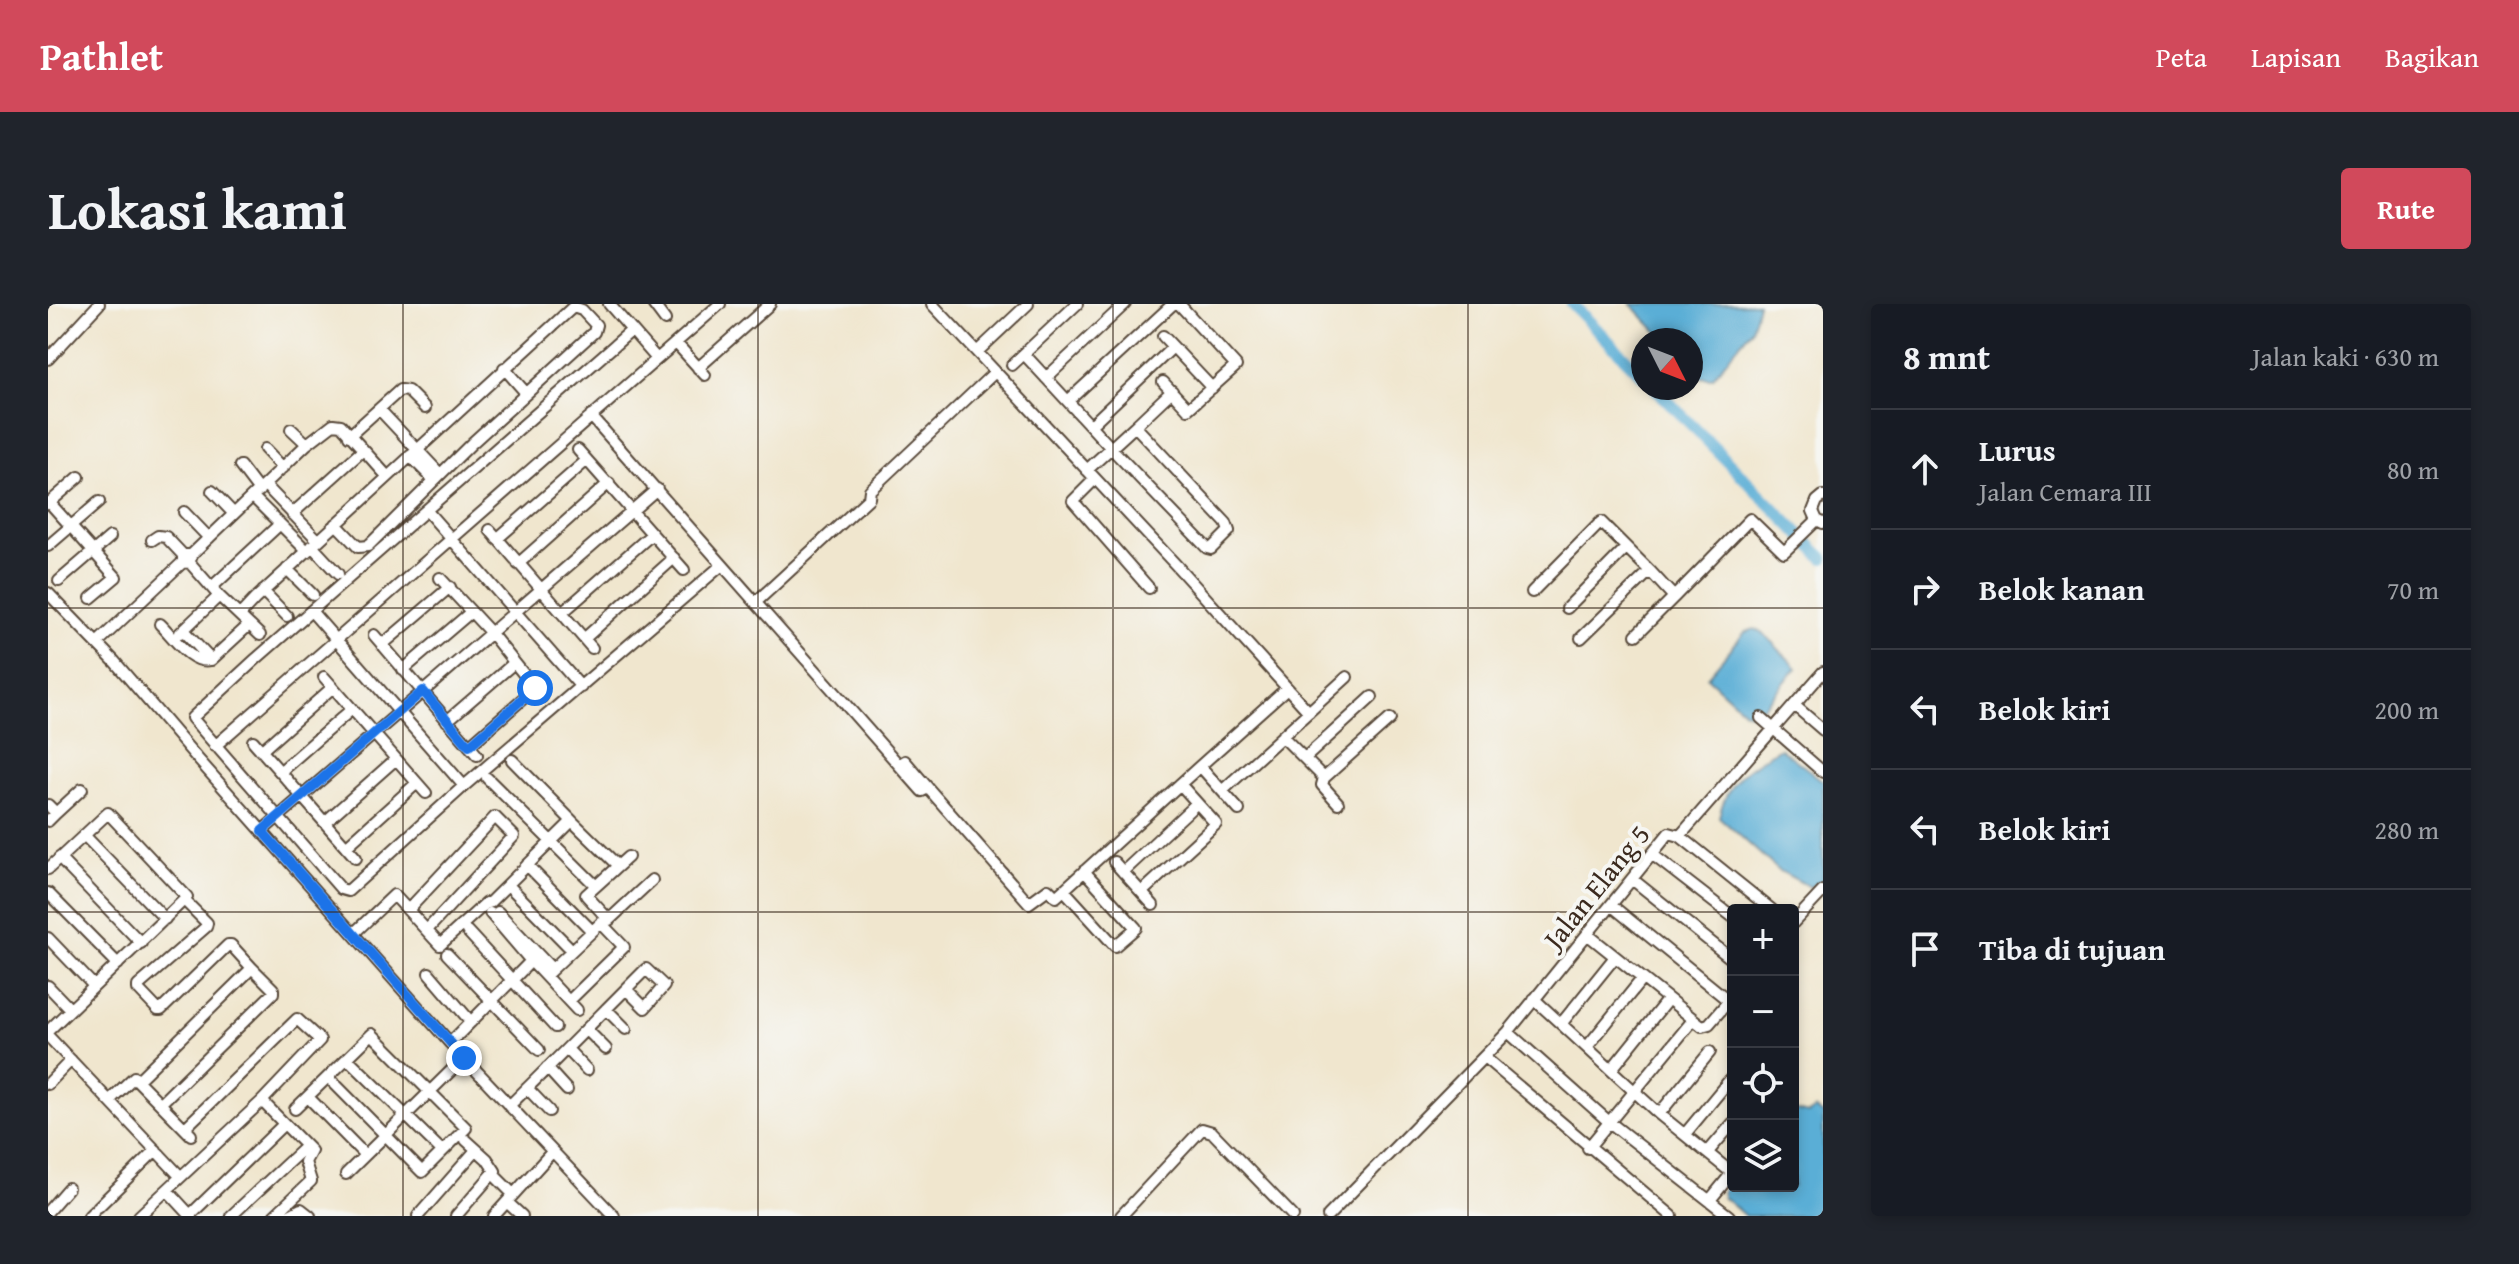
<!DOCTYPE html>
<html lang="id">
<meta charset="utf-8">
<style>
:root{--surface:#171b24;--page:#20242c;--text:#f1f3f6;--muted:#9ea1a6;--line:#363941;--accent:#d1495b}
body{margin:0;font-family:"Gentium Book Plus",serif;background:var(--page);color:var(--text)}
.controls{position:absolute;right:24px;bottom:24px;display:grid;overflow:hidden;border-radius:8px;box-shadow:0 4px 12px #0003}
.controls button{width:72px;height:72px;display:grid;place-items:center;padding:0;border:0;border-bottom:2px solid var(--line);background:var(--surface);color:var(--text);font:40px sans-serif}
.compass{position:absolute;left:1583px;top:24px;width:72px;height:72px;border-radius:50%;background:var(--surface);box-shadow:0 4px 12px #0003;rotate:132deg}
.stop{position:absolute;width:24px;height:24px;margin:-18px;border:6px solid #1a73e8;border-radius:50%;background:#fff}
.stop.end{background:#1a73e8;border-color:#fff;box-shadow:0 2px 8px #0008}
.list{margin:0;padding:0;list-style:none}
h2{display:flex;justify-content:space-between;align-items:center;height:104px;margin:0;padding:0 32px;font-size:34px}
h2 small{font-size:26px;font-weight:400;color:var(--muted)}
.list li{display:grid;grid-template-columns:52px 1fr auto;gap:24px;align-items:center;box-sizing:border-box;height:120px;padding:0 32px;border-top:2px solid var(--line)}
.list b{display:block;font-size:30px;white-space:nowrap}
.list p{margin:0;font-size:26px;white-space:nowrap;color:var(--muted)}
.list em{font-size:26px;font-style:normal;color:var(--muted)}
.icon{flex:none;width:44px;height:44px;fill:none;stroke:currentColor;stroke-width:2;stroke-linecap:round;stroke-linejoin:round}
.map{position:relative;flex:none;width:1775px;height:912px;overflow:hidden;border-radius:8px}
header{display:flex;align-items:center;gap:48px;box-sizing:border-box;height:112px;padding:0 40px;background:var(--accent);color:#fff}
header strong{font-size:38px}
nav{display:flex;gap:44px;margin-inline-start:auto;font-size:28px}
.intro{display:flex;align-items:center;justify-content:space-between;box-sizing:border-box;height:192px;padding:0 48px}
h1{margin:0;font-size:56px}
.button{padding:20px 36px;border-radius:8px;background:var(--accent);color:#fff;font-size:28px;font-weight:700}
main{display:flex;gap:48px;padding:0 48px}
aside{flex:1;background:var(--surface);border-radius:8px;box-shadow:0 4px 12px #0003}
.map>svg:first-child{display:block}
.water{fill:#5aaed6;stroke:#4a6c7a;stroke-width:2}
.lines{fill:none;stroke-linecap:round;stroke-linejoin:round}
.river{stroke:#5aaed6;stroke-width:12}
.minor-casing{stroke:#564638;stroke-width:14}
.minor{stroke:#fff;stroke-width:10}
.route{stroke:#1a73e8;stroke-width:10}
.grid{fill:none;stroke:#3b2a1e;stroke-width:2;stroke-opacity:0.55}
.labels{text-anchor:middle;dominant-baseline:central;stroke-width:8;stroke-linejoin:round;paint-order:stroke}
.street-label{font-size:28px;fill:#3b2a1e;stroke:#f6f6f2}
</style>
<header>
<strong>Pathlet</strong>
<nav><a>Peta</a><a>Lapisan</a><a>Bagikan</a></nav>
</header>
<div class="intro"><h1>Lokasi kami</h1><a class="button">Rute</a></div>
<main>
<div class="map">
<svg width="1775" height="912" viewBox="0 0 1775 912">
<rect width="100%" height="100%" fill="#f6f6f2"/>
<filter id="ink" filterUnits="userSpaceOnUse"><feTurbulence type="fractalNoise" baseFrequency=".0125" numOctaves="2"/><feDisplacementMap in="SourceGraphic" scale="16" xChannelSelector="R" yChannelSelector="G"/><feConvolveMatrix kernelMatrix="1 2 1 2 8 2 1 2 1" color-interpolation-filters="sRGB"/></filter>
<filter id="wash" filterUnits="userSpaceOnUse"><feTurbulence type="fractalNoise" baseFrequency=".006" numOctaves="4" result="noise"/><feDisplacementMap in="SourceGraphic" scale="32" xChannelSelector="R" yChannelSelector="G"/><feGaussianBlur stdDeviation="1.8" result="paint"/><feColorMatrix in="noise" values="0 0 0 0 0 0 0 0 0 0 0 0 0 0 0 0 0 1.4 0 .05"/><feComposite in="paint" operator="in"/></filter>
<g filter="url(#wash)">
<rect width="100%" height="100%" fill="#f0e6ce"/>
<path class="water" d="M1583 0H1710L1703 26 1664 74 1651 73 1643 64V36H1617Z
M1707 325 1718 332 1749 364 1708 411 1696 407 1659 373 1697 328Z
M1732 444 1775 477V576L1762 583 1730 566 1671 513C1679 475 1701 463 1732 444Z
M1768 805 1775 811V912H1697L1675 893V886L1685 874V882H1745V806L1760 810Z"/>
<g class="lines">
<path class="river" d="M1524 0 1595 72
M1607 84 1775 254"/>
</g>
</g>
<g filter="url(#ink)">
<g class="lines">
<g class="minor-casing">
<path id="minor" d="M561 0 609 55
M605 0 617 16
M884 0 1128 261 1261 408
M584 26 208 355 144 414 293 585 300 587 416 482 674 261
M1115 32 1164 84
M628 39 657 71
M929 48 980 0
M976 50 1063 144 1087 122 1178 219 1181 227 1163 245 1159 244 1063 144 1039 166
M0 55 51 0
M964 61 1029 0
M456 64 478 89
M650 64 722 0
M998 74 1077 0
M1115 78 1140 105 1188 62 1131 0
M1020 97 1125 0
M331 105 392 170
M543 112 874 487 880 484 981 599 1000 585 1008 593 1152 462
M1043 121 1125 43
M1087 122 1124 87
M243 125 259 140
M301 132 352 86 360 87 377 104
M217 145 235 164
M530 146 636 266
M362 152 386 176
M192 162 211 187
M1047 175 1025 197 1101 284
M217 181 270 236
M164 187 186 210
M1775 192 1769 197 1765 207 1769 216 1775 219
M205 193 259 247
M1 198 68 273 43 294
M0 200 31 173
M379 207 533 383
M136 208 161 234
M244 210 314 147
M442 226 544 344
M449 235 539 156
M104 236 110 232 118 233 135 251
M0 242 51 198
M264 242 290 270
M143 251 259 140 285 120 293 121 339 172
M142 259 143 251H135V258L142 259 171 292 212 331
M470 260 561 179
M239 265 265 291
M1602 267 1626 293 1702 215 1736 248 1769 216
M392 274 442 328 494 393
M11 277 62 233
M164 283 232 220
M215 287 239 312
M1484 288 1553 218 1602 267 1533 334
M0 289 67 358 149 454 402 739 566 912
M708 298 821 194 822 186 947 68
M1519 304 1578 244
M264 308 416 482
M514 309 604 230
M192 311 207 295 525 3 534 6 548 21 546 28 424 139 320 242 310 243 288 220
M112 320C126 333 142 361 163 356L135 326
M132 329 171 292
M326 331 429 451
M1588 331 1626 293
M537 334 626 254
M49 339 135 258
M334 341 402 283
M163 356 201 321
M355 366 423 308
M276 373 378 489
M1746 401 1775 426
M1713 414 1775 468
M399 417 466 359
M1234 432 1276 474 1274 481 1290 499
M205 437 308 554
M167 442 672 0
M421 442 487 384
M213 447 285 383
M1257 454 1324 393
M851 461 857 457 880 484
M233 467 304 405
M439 474 545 579
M1276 474 1342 415
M1174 487 1299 373
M0 501 8 509 0 517
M1191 506 1152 462 1239 384
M8 509 34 485
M524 517 566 558
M277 518 348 455
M214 527 609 185
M36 531 117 615
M1632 532 1775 368
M298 543 369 479
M1605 551 1685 613
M580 553 538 591 561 616 604 576
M11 554 93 639
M1066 558 1105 601
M479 561 541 624
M0 565 60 509 139 593 0 727
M1075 568 1149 499
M1584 575 1685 656
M460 581 520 642
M1016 586 1067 642 1088 624 1036 567
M1094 588 1168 520 1132 480
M0 589 70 660
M137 597 159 619 158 623 90 682V685L110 706H113L180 641H183L204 664
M1563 601 1681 697
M360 606 447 513 466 532 379 626
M450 608 501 662
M1745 619 1775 587
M419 627 507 723
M306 629 346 591 392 641 438 599H441L524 517 464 456
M1539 630 1654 722 1661 720 1685 692
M0 634 46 682
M399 650 491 746
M483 657 529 706
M381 669 423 718
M497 672 553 619 576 643 521 697
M0 682 22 705
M1486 695 1611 810 1684 869 1662 896
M558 705 578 725
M1513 720 1567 653
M538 725 558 745
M1460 728 1560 817 1681 912
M0 732 132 872
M402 739 483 657 442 609
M1539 743 1594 675
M519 745 539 766
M1436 753 1624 912
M299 754 394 847
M499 764 519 786
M1563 766 1620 695
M91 775 204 664 225 685V689L113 799
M0 780 23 756
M479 784 501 807
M260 793 317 851
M62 796 86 773 143 831
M214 797 263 847 257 858 263 877 226 912
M461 802C507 757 552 711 598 665L616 682 597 704 578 685
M247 805 324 730 418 824 374 868 280 773
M1611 810 1662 748
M1637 830 1685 772
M1540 844 1645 716
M1660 848 1685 819
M298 870 416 754
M445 870 465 890
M119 886 143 912
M462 901 474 912
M50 903 108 846
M0 907 20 884
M142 911 236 820
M41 912 45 908
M91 912 214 797 272 736 249 715 137 824
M183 912 258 842
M240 912 253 905 262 912
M370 912 428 846
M408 912 447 867 439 855 418 836
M446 912 504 848
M1073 912 1154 825 1164 828 1245 912
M1280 912 1460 728 1621 529 1632 532 1724 606"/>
</g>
<use href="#minor" class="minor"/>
</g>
</g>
<g class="lines" filter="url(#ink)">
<path class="route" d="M416 754 214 527 375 387 421 442 487 384"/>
</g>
<path class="grid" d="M355 0V912M710 0V912M1065 0V912M1420 0V912M0 304H1775M0 608H1685M1745 608H1775"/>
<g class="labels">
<g class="street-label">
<text transform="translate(1548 582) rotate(-51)">Jalan Elang 5</text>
</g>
</g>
</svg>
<div class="controls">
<button>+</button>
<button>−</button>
<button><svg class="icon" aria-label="locate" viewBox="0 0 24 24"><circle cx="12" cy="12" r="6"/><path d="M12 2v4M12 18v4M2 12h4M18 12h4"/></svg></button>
<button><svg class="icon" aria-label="layers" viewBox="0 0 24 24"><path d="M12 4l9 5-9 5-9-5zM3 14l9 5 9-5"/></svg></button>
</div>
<svg class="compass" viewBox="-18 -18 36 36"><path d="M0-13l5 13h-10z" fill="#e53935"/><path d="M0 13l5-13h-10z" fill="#9ea1a6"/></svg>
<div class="stop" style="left:487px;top:384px"></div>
<div class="stop end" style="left:416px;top:754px"></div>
</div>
<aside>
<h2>8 mnt<small>Jalan kaki · 630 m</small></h2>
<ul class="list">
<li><svg class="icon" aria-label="ahead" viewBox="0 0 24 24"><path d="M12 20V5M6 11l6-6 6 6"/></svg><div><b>Lurus</b><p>Jalan Cemara III</p></div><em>80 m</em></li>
<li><svg class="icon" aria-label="right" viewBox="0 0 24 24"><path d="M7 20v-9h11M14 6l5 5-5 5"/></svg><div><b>Belok kanan</b></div><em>70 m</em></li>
<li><svg class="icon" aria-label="left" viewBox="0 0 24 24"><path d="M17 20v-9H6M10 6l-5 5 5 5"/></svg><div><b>Belok kiri</b></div><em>200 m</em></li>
<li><svg class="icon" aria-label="left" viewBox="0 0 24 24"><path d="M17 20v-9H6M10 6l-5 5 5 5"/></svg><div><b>Belok kiri</b></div><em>280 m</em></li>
<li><svg class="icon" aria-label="arrive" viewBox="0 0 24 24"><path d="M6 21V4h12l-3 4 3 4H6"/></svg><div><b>Tiba di tujuan</b></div></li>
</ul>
</aside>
</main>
